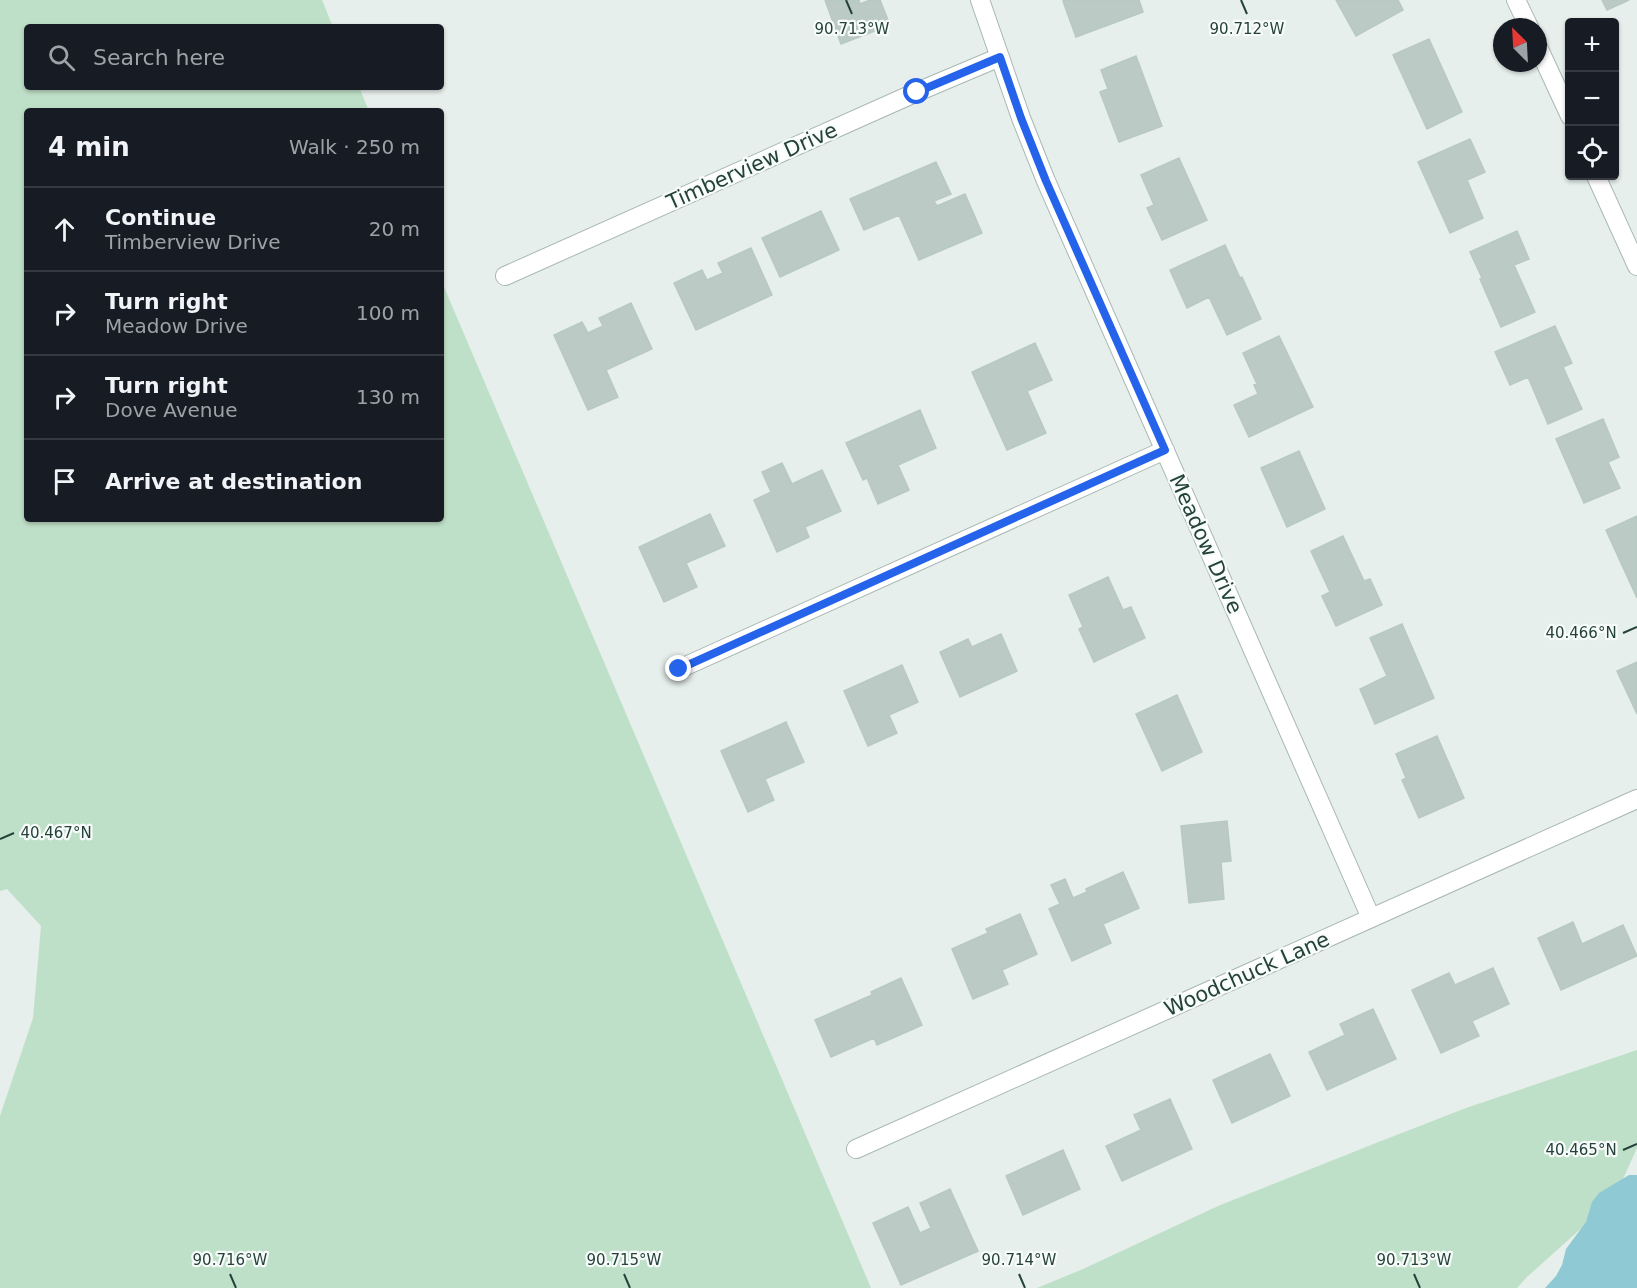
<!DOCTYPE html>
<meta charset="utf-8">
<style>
:root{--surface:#171b24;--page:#242831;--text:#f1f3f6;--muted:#9ea1a6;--line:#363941}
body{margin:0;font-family:"DejaVu Sans",sans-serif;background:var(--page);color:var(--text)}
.controls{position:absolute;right:18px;top:18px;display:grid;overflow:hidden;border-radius:6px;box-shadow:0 2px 4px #0004}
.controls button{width:54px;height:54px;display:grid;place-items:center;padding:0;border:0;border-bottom:2px solid var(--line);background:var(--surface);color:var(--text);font:30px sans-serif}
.compass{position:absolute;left:1493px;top:18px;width:54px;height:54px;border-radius:50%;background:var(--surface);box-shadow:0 2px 4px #0004;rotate:336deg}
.stop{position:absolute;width:18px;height:18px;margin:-14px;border:4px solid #2563eb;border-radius:50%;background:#fff}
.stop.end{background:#2563eb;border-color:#fff;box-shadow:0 2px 6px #0008}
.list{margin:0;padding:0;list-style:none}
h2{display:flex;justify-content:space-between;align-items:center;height:78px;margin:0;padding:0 24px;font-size:26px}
h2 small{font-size:20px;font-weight:400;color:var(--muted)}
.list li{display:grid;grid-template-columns:39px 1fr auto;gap:18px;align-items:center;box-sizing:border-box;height:84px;padding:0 24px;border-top:2px solid var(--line)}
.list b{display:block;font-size:22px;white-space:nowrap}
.list p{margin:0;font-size:20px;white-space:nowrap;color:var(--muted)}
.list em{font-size:20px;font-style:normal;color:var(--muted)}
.icon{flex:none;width:33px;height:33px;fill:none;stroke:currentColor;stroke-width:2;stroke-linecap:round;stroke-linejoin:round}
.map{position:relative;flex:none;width:1637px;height:1288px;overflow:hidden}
.search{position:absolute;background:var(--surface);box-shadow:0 2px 4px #0004;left:24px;top:24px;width:420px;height:66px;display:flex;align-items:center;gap:15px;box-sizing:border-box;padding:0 21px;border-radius:6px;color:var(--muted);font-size:22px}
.panel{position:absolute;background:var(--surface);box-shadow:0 2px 4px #0004;left:24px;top:108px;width:420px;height:414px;border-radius:6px}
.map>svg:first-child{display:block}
.green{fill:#bfe0c8}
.water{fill:#8ec9d4}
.building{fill:#bbcac4;stroke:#b8c9c2;stroke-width:1.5}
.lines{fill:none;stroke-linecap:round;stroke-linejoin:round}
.street-casing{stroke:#a8b8b2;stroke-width:20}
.street{stroke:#fff;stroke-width:18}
.route{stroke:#2563eb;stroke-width:8}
.ticks{fill:none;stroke:#24423a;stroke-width:2}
.labels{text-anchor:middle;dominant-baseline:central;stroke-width:4.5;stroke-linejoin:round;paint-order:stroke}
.street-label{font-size:21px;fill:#24423a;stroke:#f7fbf9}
.ticks-label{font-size:15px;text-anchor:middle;fill:#24423a;stroke:#f7fbf9;stroke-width:4.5;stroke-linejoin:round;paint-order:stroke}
</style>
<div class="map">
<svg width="1637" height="1288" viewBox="0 0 1637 1288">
<rect width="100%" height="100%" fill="#e6efeb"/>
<path class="green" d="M0 0H322L333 27H27V87H359L369 111H27V519H441V280L871 1288H0V1116L33 1018 41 926 7 889 0 891Z
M1637 1050V1148L1614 1199 1527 1277 1517 1288H1037L1083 1269 1218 1206 1376 1143 1466 1108Z"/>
<path class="water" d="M1629 1175H1637V1288H1545L1556 1276 1562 1265 1566 1249 1586 1222 1592 1202 1599 1193Z"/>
<path class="building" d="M825 0H859L860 4 870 0H880L890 25 841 44Z
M1065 0H1139L1143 12 1076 37 1063 1Z
M1336 0H1398L1403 10 1356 36Z
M1602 0H1629L1607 10Z
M1429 39 1462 112 1427 129 1393 55Z
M1136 56 1162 126 1119 142 1100 92 1108 89 1101 70Z
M1470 139 1485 172 1467 180 1483 218 1450 233 1418 162Z
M1179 158 1207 220 1162 240 1147 208 1154 205 1141 175Z
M936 162 951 194 934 201 937 206 965 194 982 233 919 260 899 215 864 230 850 199Z
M821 211 839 250 780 277 762 238Z
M1517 231 1529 259 1514 265 1535 312 1501 327 1480 279 1482 278 1470 252Z
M1225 245 1240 278 1242 277 1261 319 1227 335 1209 297 1187 308 1170 270Z
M751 248 772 295 696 330 674 283 702 270 707 280 723 273 718 263Z
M631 303 652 349 606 370 618 397 588 410 554 335 582 322 588 333 603 326 599 318Z
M1555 326 1572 363 1563 367 1582 409 1548 424 1528 377 1510 385 1495 352Z
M1279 336 1313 407 1249 437 1234 405 1258 394 1254 385 1257 384 1243 353Z
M1035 343 1052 380 1027 391 1046 433 1007 450 972 372Z
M920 410 936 448 898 465 909 490 878 504 867 478 863 480 846 443Z
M1603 419 1619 457 1608 462 1620 488 1584 503 1556 439Z
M1299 451 1325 509 1287 527 1261 468Z
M782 463 792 484 822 470 841 511 805 527 809 537 777 552 754 500 771 492 762 472Z
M710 514 725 546 686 563 697 587 664 602 639 547Z
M1637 516V598L1606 530Z
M1343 536 1364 581 1370 579 1382 605 1336 626 1322 596 1330 592 1311 551Z
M1108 577 1123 610 1131 607 1145 638 1094 662 1079 629 1083 627 1069 595Z
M1402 624 1434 698 1375 724 1360 689 1387 676 1370 638Z
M1001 634 1017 671 960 697 940 652 968 639 972 647Z
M1637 662V714L1617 671Z
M902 665 918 702 889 715 897 733 868 746 844 691Z
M1177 695 1202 752 1162 771 1136 714Z
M786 722 804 762 765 779 774 800 748 812 721 751Z
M1437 736 1464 798 1419 818 1402 780 1406 778 1396 754Z
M1227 821 1231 861 1221 862 1224 899 1189 903 1181 826Z
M1123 872 1139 908 1103 924 1111 943 1072 961 1049 909 1060 904 1051 885 1065 879 1073 898 1087 892 1086 889Z
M1020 914 1037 954 1002 970 1008 984 973 999 952 949 988 933 986 929Z
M1573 922 1582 944 1623 925 1637 956 1561 990 1538 938Z
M1493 968 1509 1004 1472 1021 1479 1036 1441 1053 1412 990 1449 973 1455 985Z
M901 978 922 1025 877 1045 874 1038 831 1057 815 1020 872 995 871 992Z
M1373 1009 1396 1059 1327 1090 1309 1052 1345 1035 1340 1024Z
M1270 1054 1290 1096 1232 1123 1213 1080Z
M1170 1099 1192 1149 1122 1181 1106 1146 1141 1130 1134 1115Z
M1063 1150 1080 1189 1023 1215 1006 1176Z
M950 1189 978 1251 901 1285 873 1223 908 1207 920 1233 931 1228 920 1203Z"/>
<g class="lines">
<g class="street-casing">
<path id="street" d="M980 0 1021 118 1046 181 1371 918
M1516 0 1529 27
M1538 47 1570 116
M1596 176 1637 266
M505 276 917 92 1000 57
M679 669 1165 450
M856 1149 1637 799"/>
</g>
<use href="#street" class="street"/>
</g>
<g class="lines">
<path class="route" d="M679 669 1165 450 1046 181 1021 118 1000 57 917 92"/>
</g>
<path class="ticks" d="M846 0 852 14M1241 0 1247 14M1623 633 1637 627M0 839 14 833M1623 1150 1637 1144M230 1274 236 1288M624 1274 630 1288M1019 1274 1025 1288M1414 1274 1420 1288"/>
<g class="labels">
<g class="street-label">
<text transform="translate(752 166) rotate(-24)">Timberview Drive</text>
<text transform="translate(1206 544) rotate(66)">Meadow Drive</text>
<text transform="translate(1247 974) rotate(-24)">Woodchuck Lane</text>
</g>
</g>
<g class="ticks-label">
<text x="852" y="34">90.713°W</text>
<text x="1247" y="34">90.712°W</text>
<text x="1581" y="638">40.466°N</text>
<text x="56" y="838">40.467°N</text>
<text x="1581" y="1155">40.465°N</text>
<text x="230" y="1265">90.716°W</text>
<text x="624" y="1265">90.715°W</text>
<text x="1019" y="1265">90.714°W</text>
<text x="1414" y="1265">90.713°W</text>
</g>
</svg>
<div class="controls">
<button>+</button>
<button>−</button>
<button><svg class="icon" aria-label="locate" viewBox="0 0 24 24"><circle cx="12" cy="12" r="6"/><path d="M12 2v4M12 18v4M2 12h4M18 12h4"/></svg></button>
</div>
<svg class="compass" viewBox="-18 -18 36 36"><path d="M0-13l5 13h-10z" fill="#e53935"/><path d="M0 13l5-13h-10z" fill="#9ea1a6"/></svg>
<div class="stop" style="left:917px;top:92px"></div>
<div class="stop end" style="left:679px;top:669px"></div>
<div class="search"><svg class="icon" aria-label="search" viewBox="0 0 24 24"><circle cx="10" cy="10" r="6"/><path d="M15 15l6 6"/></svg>Search here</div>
<section class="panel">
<h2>4 min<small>Walk · 250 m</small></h2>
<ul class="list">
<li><svg class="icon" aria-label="ahead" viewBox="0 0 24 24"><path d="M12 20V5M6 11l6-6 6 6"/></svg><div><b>Continue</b><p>Timberview Drive</p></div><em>20 m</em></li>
<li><svg class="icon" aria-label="right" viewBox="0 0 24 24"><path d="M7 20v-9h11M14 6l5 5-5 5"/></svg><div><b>Turn right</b><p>Meadow Drive</p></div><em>100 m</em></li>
<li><svg class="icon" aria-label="right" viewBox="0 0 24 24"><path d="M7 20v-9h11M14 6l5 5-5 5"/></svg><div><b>Turn right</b><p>Dove Avenue</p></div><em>130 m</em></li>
<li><svg class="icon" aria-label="arrive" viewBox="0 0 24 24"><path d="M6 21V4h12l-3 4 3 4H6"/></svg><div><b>Arrive at destination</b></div></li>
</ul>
</section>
</div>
